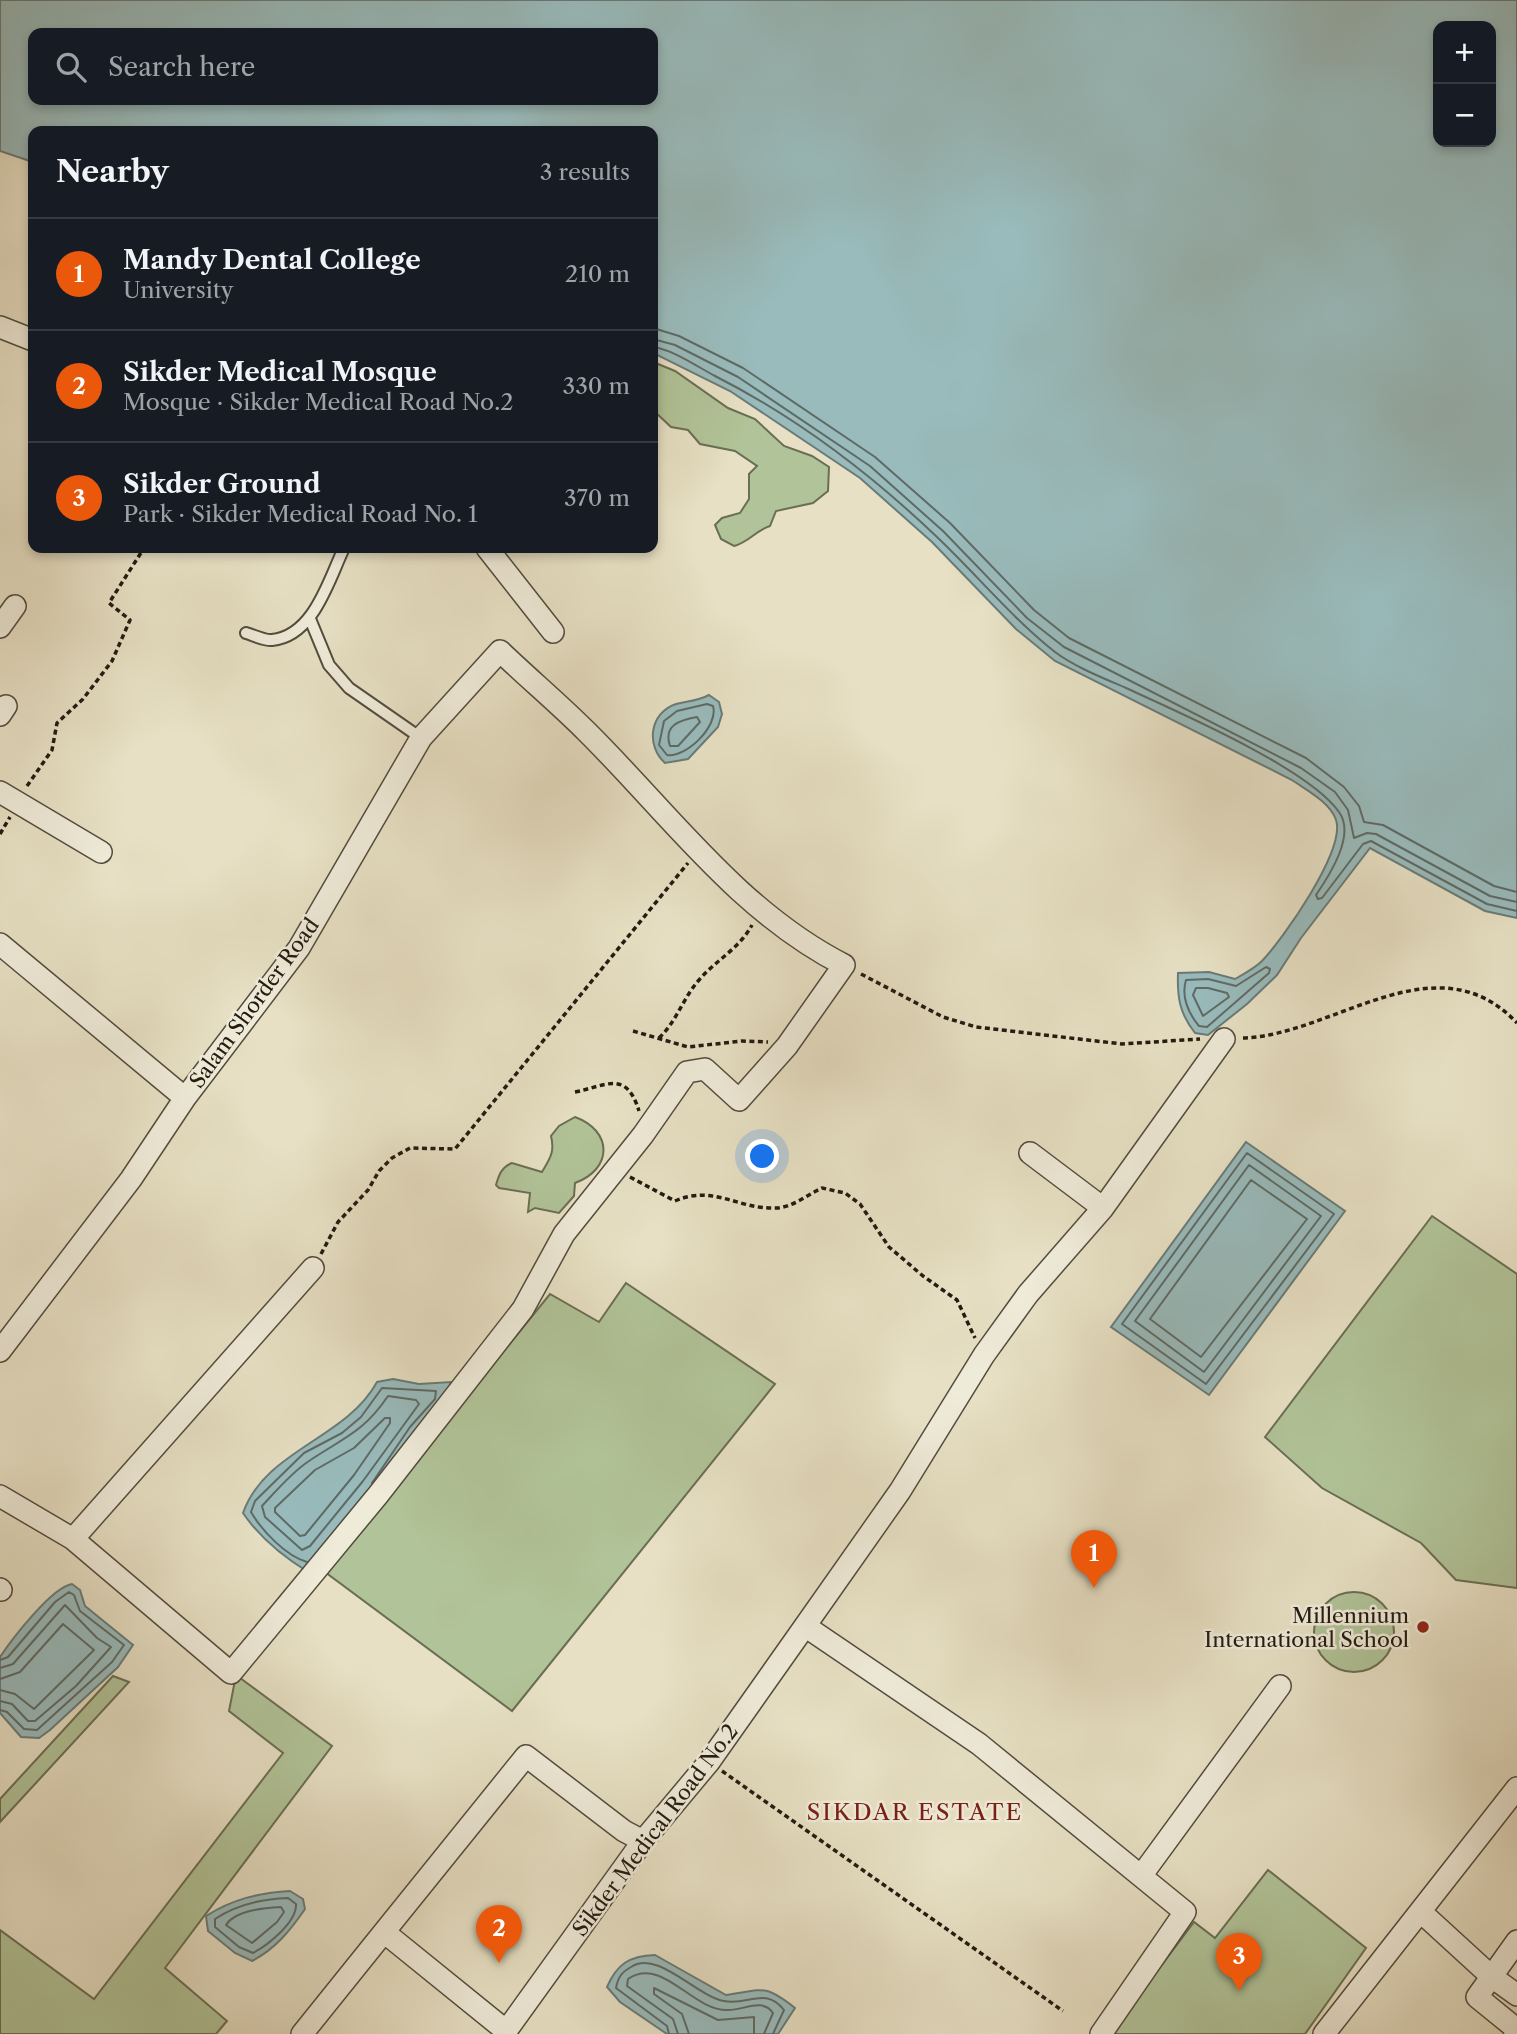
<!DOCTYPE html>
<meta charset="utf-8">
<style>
:root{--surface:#171b24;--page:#20242c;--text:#f1f3f6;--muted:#9ea1a6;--line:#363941;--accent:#ea580c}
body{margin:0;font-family:"Libre Caslon Text",serif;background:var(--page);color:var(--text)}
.controls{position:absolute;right:21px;top:21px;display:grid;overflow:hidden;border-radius:14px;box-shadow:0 4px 10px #0003}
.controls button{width:63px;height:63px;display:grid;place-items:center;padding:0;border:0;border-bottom:2px solid var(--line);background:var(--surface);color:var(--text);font:35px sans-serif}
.you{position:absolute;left:763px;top:1157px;width:24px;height:24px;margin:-18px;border:5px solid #fff;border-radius:50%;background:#1a73e8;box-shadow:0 0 0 10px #1a73e833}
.badge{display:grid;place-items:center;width:46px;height:46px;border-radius:50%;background:var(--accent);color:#fff;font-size:23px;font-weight:700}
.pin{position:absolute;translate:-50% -58px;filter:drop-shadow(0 2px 4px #0008)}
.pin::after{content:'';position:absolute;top:37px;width:24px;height:21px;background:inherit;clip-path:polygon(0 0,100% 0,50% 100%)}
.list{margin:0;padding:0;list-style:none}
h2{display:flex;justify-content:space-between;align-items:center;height:91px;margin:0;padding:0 28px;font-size:30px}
h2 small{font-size:23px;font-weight:400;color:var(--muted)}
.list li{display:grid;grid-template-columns:46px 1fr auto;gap:21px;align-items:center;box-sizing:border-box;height:112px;padding:0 28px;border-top:2px solid var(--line)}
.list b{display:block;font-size:26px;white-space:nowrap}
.list p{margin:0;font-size:23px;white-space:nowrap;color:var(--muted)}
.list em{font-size:23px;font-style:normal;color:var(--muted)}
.icon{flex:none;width:38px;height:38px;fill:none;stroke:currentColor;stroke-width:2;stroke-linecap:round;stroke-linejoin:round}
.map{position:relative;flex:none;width:1517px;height:2034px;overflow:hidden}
.search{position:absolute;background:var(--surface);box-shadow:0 4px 10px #0003;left:28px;top:28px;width:630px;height:77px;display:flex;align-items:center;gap:18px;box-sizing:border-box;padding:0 24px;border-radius:14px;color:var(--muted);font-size:26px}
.panel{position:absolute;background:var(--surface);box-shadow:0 4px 10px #0003;left:28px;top:126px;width:630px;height:427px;border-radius:14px}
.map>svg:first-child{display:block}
.green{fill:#b1c398;stroke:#6a6e54;stroke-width:2}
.water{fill:#99bbbc;stroke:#697b78;stroke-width:2;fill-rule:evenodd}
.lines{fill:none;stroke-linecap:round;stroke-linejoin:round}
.shore{stroke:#5e6a66;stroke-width:2}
.lane-casing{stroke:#534c3e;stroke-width:14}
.street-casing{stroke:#534c3e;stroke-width:24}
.path{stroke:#221a11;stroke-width:3.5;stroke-dasharray:5 3.5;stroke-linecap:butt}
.lane{stroke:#efebd9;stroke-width:10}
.street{stroke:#efebd9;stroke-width:21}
.poi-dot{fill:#8f2418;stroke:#efebd9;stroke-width:2.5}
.labels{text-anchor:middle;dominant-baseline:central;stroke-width:5;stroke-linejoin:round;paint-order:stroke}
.street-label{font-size:21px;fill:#221a11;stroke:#efebd9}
.poi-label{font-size:21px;fill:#221a11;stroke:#efebd9;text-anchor:end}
.neighbourhood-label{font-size:23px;letter-spacing:2px;fill:#7a1f14;stroke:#efebd9}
</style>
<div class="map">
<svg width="1517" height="2034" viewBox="0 0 1517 2034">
<rect width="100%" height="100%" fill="#e7e0c4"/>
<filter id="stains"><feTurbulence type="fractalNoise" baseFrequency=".00286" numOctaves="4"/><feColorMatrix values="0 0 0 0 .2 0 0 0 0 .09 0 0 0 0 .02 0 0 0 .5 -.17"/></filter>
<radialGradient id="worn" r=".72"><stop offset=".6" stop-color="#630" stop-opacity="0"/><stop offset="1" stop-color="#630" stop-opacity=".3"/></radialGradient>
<path class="green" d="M653 362 675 371 728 408 755 419 784 446 812 456 829 467 828 491 813 503 776 511 770 526C755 531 749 542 734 546L721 539 715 525 722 518 740 513 749 499V474L757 466 735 451 700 444 688 430 671 427 653 410Z
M575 1117C613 1131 613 1169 575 1183L574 1196 559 1213 535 1208 528 1212 530 1193 499 1188 496 1185C499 1174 502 1167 512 1163L542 1172C550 1158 555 1152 551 1136L559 1126Z
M1432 1216 1517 1274V1588L1456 1580 1421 1543 1322 1488 1265 1437Z
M626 1283 775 1384 512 1711 325 1572 550 1294 599 1322Z
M1314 1632a40 40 0 1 1 80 0a40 40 0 1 1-80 0Z
M236 1675 332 1746 165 1968 227 2021 216 2034H0V1930L94 1999 283 1753 229 1711Z
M113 1676 129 1682 0 1822V1799Z
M1268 1870 1366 1948 1305 2034H1110L1194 1922 1215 1938Z"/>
<path class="water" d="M0 0H1517V918L1485 911 1370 848 1301 938 1277 975 1247 1004 1208 1035 1195 1033C1180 1014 1177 998 1178 973L1209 972 1235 979C1244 974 1255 968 1262 961 1283 939 1346 850 1336 820 1330 802 1306 790 1292 780L1055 661 1016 629 932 542 860 478 730 391 653 353V131H33V162L0 151ZM1438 26H1491V142H1438ZM33 33H653V100H33Z
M709 695 719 702 722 714 718 727 688 759 665 763C646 746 649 713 676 704 688 701 698 701 709 695Z
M1246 1142 1345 1211 1209 1395 1111 1327Z
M393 1379 419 1384 451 1382 449 1389 308 1572C282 1556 260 1538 243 1513 265 1450 346 1439 377 1382Z
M72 1584 80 1590 85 1606 133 1645 118 1667 50 1730 39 1738 21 1737 0 1713V1657C12 1639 52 1587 72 1584Z
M290 1891 303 1899 305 1909C290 1931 275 1949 252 1961L235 1953 208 1931 206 1916C233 1899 258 1893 290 1891Z
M655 1955 726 1995C763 1990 763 1983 795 2008L778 2034H667L620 2002 607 1987C617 1964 629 1956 655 1955Z"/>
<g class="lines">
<path class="shore" d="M653 328 679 336 743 368 875 457 950 523 1034 610 1069 638 1306 758 1344 787 1359 806 1364 822 1383 825 1494 886 1517 892
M653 339 675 345 738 377 870 466 943 531 1027 618 1064 647 1301 768 1335 792 1348 810 1354 838 1367 833 1376 834 1490 896 1517 902
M653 347C674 350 696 366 715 376 796 417 872 475 937 537 977 575 1012 618 1055 652 1075 667 1103 678 1126 688 1178 712 1308 768 1339 812 1356 835 1329 876 1316 895L1318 899 1322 898 1363 844 1371 841 1487 904 1517 911
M707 704 713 706C719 726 686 758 667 755L659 745 664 721 677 711Z
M697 717 700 722 678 746H670C663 725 680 720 697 717Z
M1266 967 1270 969 1269 973 1207 1027 1199 1026C1188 1013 1181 996 1186 980L1208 979 1236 986Z
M1196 988H1208L1227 993 1229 997 1203 1016 1193 995Z
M1247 1153 1334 1214 1206 1384 1122 1324Z
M1249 1165 1321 1216 1204 1372 1135 1321Z
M1251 1180 1307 1219 1201 1357 1150 1319Z
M388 1396 416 1400 419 1404 363 1481 310 1546 302 1550 265 1517 262 1506C276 1491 292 1472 309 1461 343 1438 363 1433 388 1396Z
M385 1418H390V1423L354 1475 305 1535 300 1536 275 1512V1508L315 1470 354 1448Z
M307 1562C286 1556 262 1531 251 1512L255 1501 304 1453 342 1433 361 1417 382 1388 436 1391 435 1399 410 1427 372 1483
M0 1660 8 1657 55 1602 69 1592 74 1595 80 1611 124 1645 112 1662 37 1730 24 1729 7 1712 0 1710
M0 1668 13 1664 65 1605 97 1638 111 1647 76 1686 35 1721H28L12 1704 0 1701
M0 1679 20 1672 63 1624 94 1650 34 1709 15 1694 0 1690
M288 1898 296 1904C297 1922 268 1945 253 1953L239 1947 215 1927V1919C237 1904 261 1899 288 1898Z
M281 1907 284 1912 277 1922 252 1943 226 1925C235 1910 265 1908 281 1907Z
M669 2034 667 2026 616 1988C618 1977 622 1972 631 1967 657 1949 696 1996 724 2001 748 2006 765 1986 784 2010L773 2034
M678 2034 673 2019 627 1986 628 1979C663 1956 691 2010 727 2010 743 2011 762 1997 773 2013L764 2034
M689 2034 682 2014 654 1994V1988L718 2020 754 2017V2034"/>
<g class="lane-casing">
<path id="lane" d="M310 619 329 665 349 688 421 738
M246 633C253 635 265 641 272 640 314 636 329 579 344 548"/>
</g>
<g class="street-casing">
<path id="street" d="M0 327 33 340
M487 548 553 632
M0 627 15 606
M0 715 6 706
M0 792 101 852
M0 944 185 1098
M1030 1153 1103 1208
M0 1351 131 1179 185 1098 299 948 421 738 500 651C528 678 558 703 586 731 668 812 738 911 844 965L787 1046 739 1100 705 1069 687 1072 643 1135 564 1234 523 1309 378 1495 231 1673 73 1539 0 1496
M73 1539 313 1268
M0 1589 1 1590
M805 1626 979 1744 1185 1912 1101 2034
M1141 1876 1280 1686
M1421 1912 1492 1977 1517 1995
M505 2030 384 1932 526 1756 624 1831 643 1841
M302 2034 384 1932
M504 2034 643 1841 709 1762 805 1626 900 1491 984 1355 1028 1294 1103 1208 1224 1039
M1324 2034 1517 1788
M1515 2034 1514 2027 1477 1997 1517 1941"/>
</g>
<path class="path" d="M27 786 52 750 57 723 83 699 112 661 130 620 109 603 144 548
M0 834 10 817
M861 974 943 1017 976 1027 1122 1044 1200 1039
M633 1031 688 1047 742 1041 768 1042
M659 1038C677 1021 683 998 699 980 716 960 739 949 752 925
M1243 1038C1332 1036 1436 937 1517 1023
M575 1092C606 1086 626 1069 639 1111
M630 1177 675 1201C714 1184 738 1210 777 1208 793 1207 807 1195 822 1188L845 1193 860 1204 889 1247 923 1276 957 1300 975 1338
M321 1254 338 1222 368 1190 379 1171 392 1158 410 1148 455 1149 688 863
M722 1771 1063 2011"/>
<use href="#lane" class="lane"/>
<use href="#street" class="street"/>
</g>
<circle class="poi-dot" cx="1423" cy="1627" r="7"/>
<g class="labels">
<g class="street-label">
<text transform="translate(254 1003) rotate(-54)">Salam Shorder Road</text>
<text transform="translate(655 1830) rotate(-53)">Sikder Medical Road No.2</text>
</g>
<g class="poi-label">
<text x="1409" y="1615">Millennium<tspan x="1409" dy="24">International School</tspan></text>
</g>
<g class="neighbourhood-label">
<text x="915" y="1812">SIKDAR ESTATE</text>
</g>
</g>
<rect width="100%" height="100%" filter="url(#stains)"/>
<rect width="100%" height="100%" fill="url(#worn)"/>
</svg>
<div class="controls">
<button>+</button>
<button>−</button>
</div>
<div class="you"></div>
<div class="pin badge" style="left:1094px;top:1588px">1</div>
<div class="pin badge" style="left:499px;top:1963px">2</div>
<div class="pin badge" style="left:1239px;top:1991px">3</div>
<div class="search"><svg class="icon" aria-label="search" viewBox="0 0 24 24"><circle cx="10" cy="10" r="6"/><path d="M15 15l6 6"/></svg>Search here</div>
<section class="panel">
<h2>Nearby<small>3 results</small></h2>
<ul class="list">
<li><span class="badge">1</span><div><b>Mandy Dental College</b><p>University</p></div><em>210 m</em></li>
<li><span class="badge">2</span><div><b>Sikder Medical Mosque</b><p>Mosque · Sikder Medical Road No.2</p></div><em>330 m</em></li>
<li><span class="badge">3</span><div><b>Sikder Ground</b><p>Park · Sikder Medical Road No. 1</p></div><em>370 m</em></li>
</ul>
</section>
</div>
